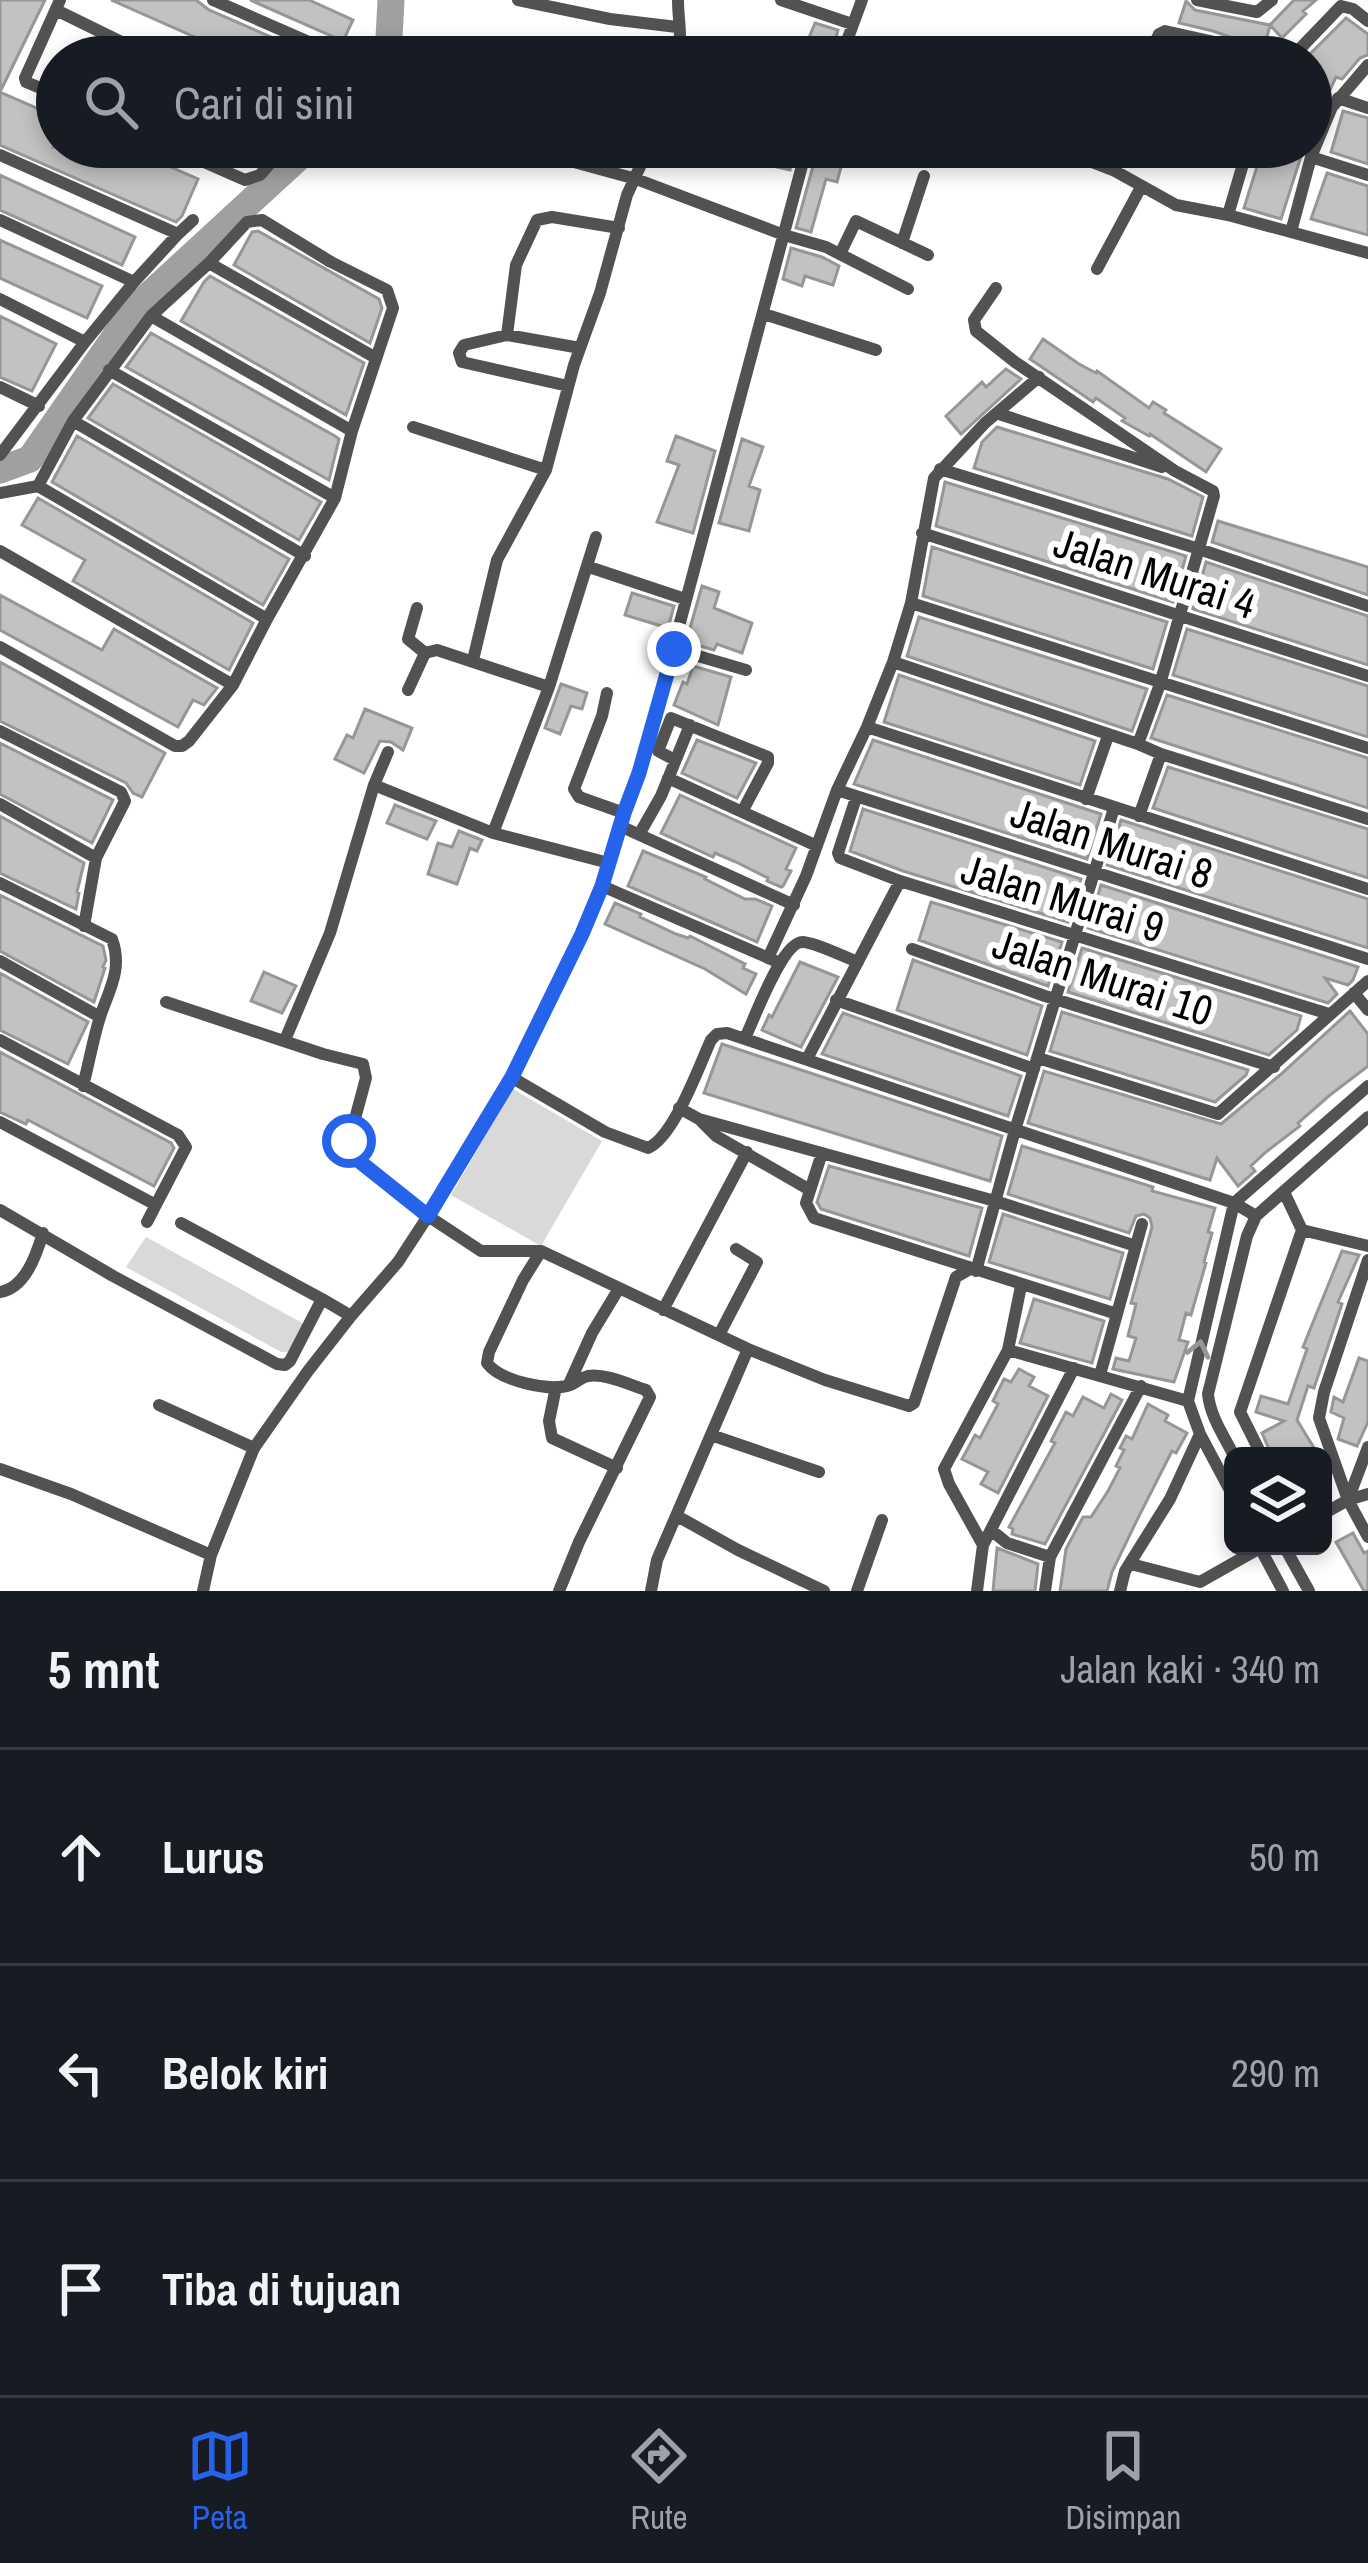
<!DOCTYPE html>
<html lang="id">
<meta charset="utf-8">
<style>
:root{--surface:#171b24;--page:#20242c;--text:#f1f3f6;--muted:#9ea1a6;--line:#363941;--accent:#2563eb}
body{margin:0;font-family:"Archivo Narrow",sans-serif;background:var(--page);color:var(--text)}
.controls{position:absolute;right:36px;bottom:36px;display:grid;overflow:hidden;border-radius:18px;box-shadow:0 6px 18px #0003}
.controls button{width:108px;height:108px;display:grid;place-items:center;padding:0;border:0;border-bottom:3px solid var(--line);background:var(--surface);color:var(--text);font:60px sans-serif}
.stop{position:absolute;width:36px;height:36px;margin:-27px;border:9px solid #2563eb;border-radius:50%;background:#fff}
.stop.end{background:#2563eb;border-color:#fff;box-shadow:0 3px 12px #0008}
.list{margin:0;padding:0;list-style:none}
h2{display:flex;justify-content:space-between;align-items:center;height:156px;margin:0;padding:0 48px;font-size:51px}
h2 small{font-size:39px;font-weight:400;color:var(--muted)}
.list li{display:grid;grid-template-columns:78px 1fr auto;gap:36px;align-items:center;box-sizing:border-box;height:216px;padding:0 48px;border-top:3px solid var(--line)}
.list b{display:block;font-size:45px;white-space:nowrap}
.list em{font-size:39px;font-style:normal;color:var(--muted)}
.icon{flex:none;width:66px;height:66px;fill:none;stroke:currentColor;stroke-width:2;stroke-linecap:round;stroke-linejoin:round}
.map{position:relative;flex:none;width:1368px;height:1591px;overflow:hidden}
.search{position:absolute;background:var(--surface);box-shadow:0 6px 18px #0003;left:36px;right:36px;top:36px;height:132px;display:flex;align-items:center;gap:30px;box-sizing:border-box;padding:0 42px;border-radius:66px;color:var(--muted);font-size:45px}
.sheet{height:804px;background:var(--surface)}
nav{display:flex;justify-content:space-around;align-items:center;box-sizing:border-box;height:168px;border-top:3px solid var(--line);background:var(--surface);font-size:33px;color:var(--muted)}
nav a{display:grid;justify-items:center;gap:6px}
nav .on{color:var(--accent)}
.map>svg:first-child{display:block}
.green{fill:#d9d9d9}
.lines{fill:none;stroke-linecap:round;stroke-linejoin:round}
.river{stroke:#a0a0a0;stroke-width:27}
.building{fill:#c2c2c2;stroke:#969696;stroke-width:3}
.street{stroke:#525252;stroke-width:12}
.oneway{stroke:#979797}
.route{stroke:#2563eb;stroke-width:15}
.labels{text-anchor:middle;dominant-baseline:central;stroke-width:12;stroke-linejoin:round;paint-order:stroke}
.street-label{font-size:42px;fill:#000;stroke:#fff}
</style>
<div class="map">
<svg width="1368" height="1591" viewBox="0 0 1368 1591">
<rect width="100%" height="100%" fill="#fff"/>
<path class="green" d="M513 1089 602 1141 541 1246 451 1195Z
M146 1237 304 1324 288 1352H281L126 1267Z"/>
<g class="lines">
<path class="river" d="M388 57 391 0
M0 470 30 459 135 308 310 147"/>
</g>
<path class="building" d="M0 0H45L0 92 57 117V138L53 147H125L198 179 182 216 176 222 0 145Z
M111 0H196L209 10 317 57H240Z
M250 0H309L353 20 343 41Z
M1294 0H1316L1303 11 1306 14 1282 38 1270 25 1264 49 1213 31 1179 23 1186 1 1195 10 1270 25Z
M1346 18 1368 34V55L1360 58 1342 79 1336 77 1311 130V57H1307Z
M815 23 838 30 831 57H801Z
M1343 111 1368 118V164L1331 152Z
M735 147H780L795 151 790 170 764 164 765 159 734 149Z
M1258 147H1304L1281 219 1244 208 1260 157 1256 155Z
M815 159 841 167 837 182 826 179 811 232 796 228Z
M1327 173 1368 186V235L1311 219Z
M0 175 135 237 122 265 0 210Z
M258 231 379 299 382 308 370 343 234 265 252 232Z
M0 240 102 286 87 318 0 278Z
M791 248 822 257 839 266 833 285 805 276 802 286 783 279Z
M210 276 364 363 346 415 181 321 204 282Z
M0 316 56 344 32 391 0 377Z
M151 333 335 436 339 439 329 480 126 367Z
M1043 339 1079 364 1096 373 1097 371 1149 408 1153 402 1166 410 1164 413 1221 449 1206 472 1150 434 1149 436 1122 421 1125 418 1096 398 1093 402 1030 359Z
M1006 369 1021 379 961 434 946 416 982 382 986 387Z
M113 384 321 502 299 540 88 418Z
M997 427 1168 479 1203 497 1192 536 974 468 982 442Z
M77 436 289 559 263 605 52 482Z
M676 436 715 451 693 533 657 522 679 465 667 461Z
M742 439 763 447 749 486 760 490 749 531 719 523Z
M945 482 1186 556 1173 602 936 526Z
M38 498 253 623 229 670 73 581 85 560 22 525Z
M1218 521 1368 567V595L1212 542Z
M932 547 1167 622 1153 669 923 596Z
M1206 562 1368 616V665L1193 609Z
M702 586 719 592 714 608 752 623 742 653 717 644 714 650 686 642Z
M632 593 674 606 668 628 625 615Z
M0 595 102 650 114 629 217 688 204 705 193 700 178 727 0 630Z
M919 617 1147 689 1132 731 907 656Z
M1187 629 1368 686V737L1173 675Z
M0 662 165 753 142 797 133 793 126 783 0 721Z
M693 666 731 677 718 725 674 705 683 682 687 684Z
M899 675 1095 741 1080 785 884 722Z
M561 684 587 693 582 709 571 706 560 734 545 728Z
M1167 695 1368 758V808L1151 738Z
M365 709 412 728 403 750 391 742 380 741 364 773 335 759 347 735 353 738Z
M697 740 756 763 737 798 682 773Z
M873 740 1101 814 1087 859 854 784Z
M0 743 113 800 92 843 0 794Z
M1168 767 1368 829V878L1153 808Z
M680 795 796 848 786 869 791 871 783 886 781 887 767 881 768 878 736 862 715 853 713 857 661 833Z
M395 805 436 821 427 839 387 823Z
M863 809 1081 879 1068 922 903 871 850 851Z
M0 816 84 863 77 892 79 893 76 909 0 873Z
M1121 820 1368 899V948L1107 865Z
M459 831 482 840 477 851 470 848 457 884 428 874 438 843 452 847Z
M643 851 706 877 705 879 745 899H755L772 906 757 942 628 886Z
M1101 885 1358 967 1353 980 1348 985 1325 978 1337 994 1328 1003 1088 928Z
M0 895 103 946 106 960 103 967 105 968 94 1002 0 951Z
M931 902 1062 942 1048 986 919 940Z
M615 903 641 914 640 917 676 934 688 938 690 936 745 964 743 968 756 974 746 994 705 969 605 924Z
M1082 948 1301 1016 1297 1030 1269 1055 1068 992Z
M913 960 1042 1006 1027 1055 897 1010Z
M800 962 838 977 801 1047 762 1030 769 1015 772 1017Z
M264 972 296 986 282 1013 251 1001Z
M0 973 88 1022 68 1064 0 1030Z
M1350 1011 1368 1034V1066L1330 1095 1298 1123 1300 1126 1266 1152 1251 1166 1255 1171 1238 1186 1217 1158 1210 1180 1028 1123 1044 1071 1221 1124 1280 1075Z
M1062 1012 1248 1070 1246 1075 1215 1102 1050 1051Z
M843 1013 1021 1076 1008 1116 822 1054Z
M722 1044 1002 1136 990 1181 704 1093Z
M0 1052 171 1143 174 1148 154 1186 28 1120 26 1124 0 1112Z
M1022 1146 1153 1187 1152 1191 1215 1208 1208 1232 1212 1233 1204 1262 1206 1263 1191 1315 1186 1313 1179 1340 1188 1342 1174 1382 1113 1369 1116 1358 1129 1361 1136 1338 1128 1336 1136 1304 1131 1303 1152 1227 1150 1218 1144 1214 1136 1216 1129 1233 1008 1194Z
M829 1166 982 1208 969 1256 821 1209 817 1202Z
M1003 1214 1123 1253 1110 1299 989 1262Z
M1342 1251 1359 1255 1338 1302 1342 1304 1314 1388 1308 1386 1297 1420 1319 1456H1272L1262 1433 1284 1421 1256 1412 1261 1396 1288 1404 1307 1349 1303 1347Z
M1034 1299 1104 1321 1092 1363 1020 1343Z
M1359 1358 1368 1361V1422L1357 1446 1338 1439 1344 1418 1331 1412 1334 1397 1343 1402Z
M1019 1369 1034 1377 1029 1386 1048 1396 998 1493 981 1484 988 1472 962 1459 975 1435 980 1438 998 1404 993 1401 1004 1379 1011 1382Z
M1111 1394 1122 1400 1045 1544 1012 1534 1013 1529 1009 1527 1055 1443 1051 1441 1066 1412 1073 1416 1083 1397 1104 1408Z
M1148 1404 1168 1415 1165 1421 1187 1433 1176 1453 1172 1451 1137 1520 1112 1572 1107 1591H1060L1066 1549 1083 1517H1091L1108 1491 1120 1468 1116 1466 1124 1450 1120 1448 1126 1436 1132 1439Z
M1353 1533 1364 1553 1368 1551V1591H1364L1336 1542Z
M997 1548 1038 1564 1035 1591H993Z"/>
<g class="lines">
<path class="street" d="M213 0 325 49 330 57
M518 0 610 19 677 27
M781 0 852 24
M1197 0 1257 12 1272 0
M56 10 152 57
M677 57C683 37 678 21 678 0
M841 57 862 0
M1149 57 1159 34 1165 31 1210 41 1257 57
M1292 57 1341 6 1353 9 1368 21
M57 95 26 82 25 78 60 0
M1338 98 1368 108
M170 147 245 180 260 175 284 147
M485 147 497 151 523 148 636 179 784 235 826 247 908 289
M1053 147 1115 171 1176 205 1228 215 1248 147
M0 155 178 234 193 220
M1311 157 1368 175
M1115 171 1124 147
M1228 215 1368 253
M0 220 134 282
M1291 232 1311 157 1332 107 1368 65
M902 243 924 176
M840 254 856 221 928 255
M209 263 376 358
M1097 269 1141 187
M996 288 974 320 976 331 1015 362 1175 471 1213 491 1214 496 1160 684 1138 744
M0 299 85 342
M764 314 876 350
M151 316 352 431
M507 335 516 265 537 220 552 217 619 228
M109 370 335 498
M568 386 462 362 459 353 464 345 507 335 580 348
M0 387 39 406
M999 414 1162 467
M73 421 305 556
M413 427 546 470
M0 455 85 342 134 282 178 234
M940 469 1199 549 1368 606
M38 486 267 619
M0 493 38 486 73 421 151 316 209 263 247 222 262 220 331 262 387 290 393 308 352 431 335 498 267 619 233 685 189 741 182 746H175L0 647
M922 533 1368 676
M0 551 233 685
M589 567 685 599
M911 603 1368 748
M417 608 408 639 425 653
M674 649 746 670
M473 660 497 560 546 470 574 365 600 293 627 195 649 147
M893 662 1138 744 1161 754 1368 819
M408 690 425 653 437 650 549 687
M607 693 602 716 574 789 579 797 624 813
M867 727 1368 889
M0 731 121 792 125 801 96 858 84 926
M675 760 658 751 671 718 768 757V763L742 812
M668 778 817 846
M374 785 493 833 609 863
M837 790 1368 959
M856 798 838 853 840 858 900 881 1329 1014
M1086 799 1108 736
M0 804 96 858
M1139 816 1161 754
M620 826 794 905
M493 833 549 687 596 537
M640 833 661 796 690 725
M0 883 112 939C123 969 109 990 100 1017 93 1039 89 1063 83 1086
M602 886 780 963
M912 949 1045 996 1274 1067
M768 958 806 876 837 790 867 727 893 662 911 603 934 478 985 423 1039 377
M0 961 100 1017
M1354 993 1368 1010
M836 1000 1034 1069
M166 1002 323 1054 363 1064 366 1078 349 1141 350 1150 354 1157 428 1216 481 1251H541L748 1349 657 1560 651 1591
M745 1038C754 1020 782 941 803 942 817 943 844 957 858 962
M0 1040 178 1135 186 1147 147 1222
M285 1040 330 933 374 785 388 752
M1038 1058 1218 1114 1368 981
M807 1059 900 881
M511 1077 605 1132 648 1148C674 1137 699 1066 711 1040L717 1034 727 1033 1234 1203 1256 1216
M679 1108 699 1119 995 1201 1136 1246
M701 1121 716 1136 810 1190
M0 1122 156 1205
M822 1153 806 1203 814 1218 1117 1314
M1284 1192 1302 1230
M0 1210 113 1276 277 1364 285 1365 290 1361 322 1299 351 1316
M181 1223 322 1299
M541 1251 523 1280 489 1352 487 1363C500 1381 550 1392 570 1385 578 1382 579 1378 588 1376 605 1373 630 1385 646 1390L650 1397 579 1542 559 1591
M1368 1260 1324 1392 1319 1418 1348 1500 1368 1537
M976 1271 1015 1130 1114 808
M0 1292C25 1288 36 1256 43 1233
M663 1310 747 1152
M719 1335 757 1262 736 1249
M748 1349 825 1380 909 1406 914 1403 956 1277 970 1269
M1008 1350 1188 1401
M1100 1375 1142 1224
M569 1384 592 1333 618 1290
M556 1387 549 1421 552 1438 617 1468
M159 1405 254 1448
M711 1435 819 1472
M1234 1456C1224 1436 1210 1416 1208 1394L1247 1236 1256 1216 1368 1117
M1262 1456 1240 1412 1302 1230 1368 1246
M0 1469 71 1494 211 1555
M1233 1496 1200 1434 1188 1401 1234 1203 1368 1086
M1348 1500 1368 1447
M1323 1514 1348 1500 1368 1494
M677 1516 738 1550 824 1591
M991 1530 1007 1543 1050 1557
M983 1545 949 1484 944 1469 1008 1350 1021 1286
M1259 1546 1283 1591
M1284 1546 1309 1591
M1131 1564 1200 1582 1260 1548
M203 1591 211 1555 254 1448 308 1371 351 1316 398 1262 428 1216 511 1077 582 934 602 886 650 735 807 147
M857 1591 882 1520
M977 1591 983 1545 1074 1368
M1045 1591 1050 1557 1141 1386
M1120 1591 1125 1571 1170 1499 1200 1434"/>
</g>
<defs><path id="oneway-chevron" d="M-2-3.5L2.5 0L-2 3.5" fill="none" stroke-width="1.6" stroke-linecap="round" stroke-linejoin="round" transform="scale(3)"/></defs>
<use class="oneway" href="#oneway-chevron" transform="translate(1199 1349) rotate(-77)"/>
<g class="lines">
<path class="route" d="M349 1141 350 1150 354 1157 428 1216 512 1077 582 934 602 886 624 813 639 773 674 649"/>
</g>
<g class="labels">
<g class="street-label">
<text transform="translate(1155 573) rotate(18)">Jalan Murai 4</text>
<text transform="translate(1112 843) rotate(18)">Jalan Murai 8</text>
<text transform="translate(1063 898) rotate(17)">Jalan Murai 9</text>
<text transform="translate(1103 977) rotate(18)">Jalan Murai 10</text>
</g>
</g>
</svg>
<div class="controls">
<button><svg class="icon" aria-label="layers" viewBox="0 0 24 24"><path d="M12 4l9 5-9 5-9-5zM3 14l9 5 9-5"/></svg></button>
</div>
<div class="stop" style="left:349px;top:1141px"></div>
<div class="stop end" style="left:674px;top:649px"></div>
<div class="search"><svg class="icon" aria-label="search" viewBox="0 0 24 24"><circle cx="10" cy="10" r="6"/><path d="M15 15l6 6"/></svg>Cari di sini</div>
</div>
<section class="sheet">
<h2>5 mnt<small>Jalan kaki · 340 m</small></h2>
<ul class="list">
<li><svg class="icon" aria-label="ahead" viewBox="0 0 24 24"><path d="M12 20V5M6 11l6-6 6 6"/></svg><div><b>Lurus</b></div><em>50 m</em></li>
<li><svg class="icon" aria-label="left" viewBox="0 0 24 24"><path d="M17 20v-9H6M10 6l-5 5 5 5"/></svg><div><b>Belok kiri</b></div><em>290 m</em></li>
<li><svg class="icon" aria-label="arrive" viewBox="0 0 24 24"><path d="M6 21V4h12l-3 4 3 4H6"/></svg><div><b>Tiba di tujuan</b></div></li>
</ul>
</section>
<nav>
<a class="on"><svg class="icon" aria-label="map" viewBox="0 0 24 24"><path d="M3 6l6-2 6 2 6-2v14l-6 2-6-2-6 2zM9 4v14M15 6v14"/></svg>Peta</a>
<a><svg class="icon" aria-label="directions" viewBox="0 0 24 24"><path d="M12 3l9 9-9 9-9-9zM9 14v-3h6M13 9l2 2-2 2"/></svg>Rute</a>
<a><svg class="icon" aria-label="saved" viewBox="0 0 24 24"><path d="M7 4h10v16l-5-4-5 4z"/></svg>Disimpan</a>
</nav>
